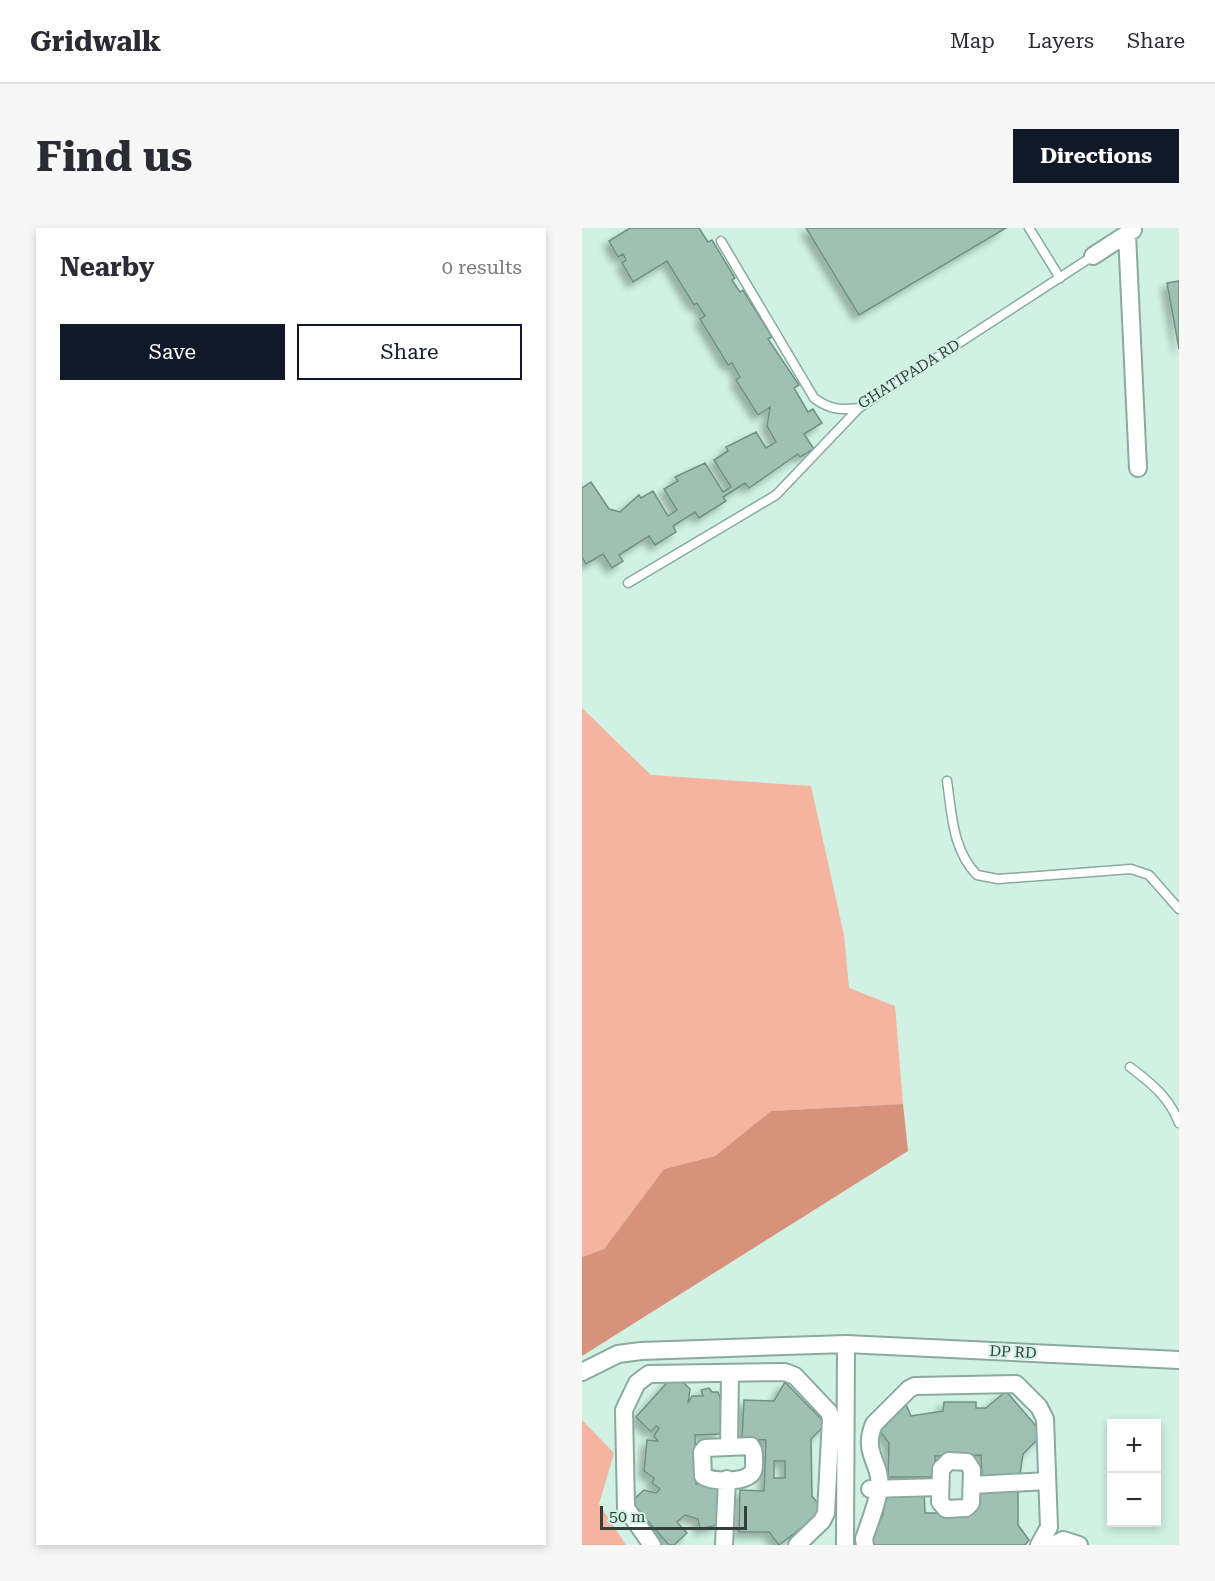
<!DOCTYPE html>
<meta charset="utf-8">
<style>
:root{--surface:#fff;--page:#f7f7f7;--text:#2b2b33;--muted:#7c7c81;--line:#e1e1e2;--accent:#111827}
body{margin:0;font-family:"Roboto Serif",serif;background:var(--page);color:var(--text)}
.controls{position:absolute;right:18px;bottom:18px;display:grid;overflow:hidden;border-radius:0px;box-shadow:0 3px 9px #0003}
.controls button{width:54px;height:54px;display:grid;place-items:center;padding:0;border:0;border-bottom:2px solid var(--line);background:var(--surface);color:var(--text);font:30px sans-serif}
.scale{position:absolute;left:18px;bottom:15px;width:147px;box-sizing:border-box;padding-left:6px;border:3px solid #323f3a;border-top:0;font-size:16px;line-height:21px;white-space:nowrap;color:#323f3a;-webkit-text-stroke:4px #d0f1e4;paint-order:stroke}
.list{margin:0;padding:0;list-style:none}
h2{display:flex;justify-content:space-between;align-items:center;height:78px;margin:0;padding:0 24px;font-size:26px}
h2 small{font-size:20px;font-weight:400;color:var(--muted)}
.actions{display:flex;gap:12px;padding:18px 24px}
.actions a{flex:1;padding:14px 0;border:2px solid var(--accent);border-radius:0px;text-align:center;font-size:21px;color:var(--accent)}
.actions .main{background:var(--accent);color:#fff}
.map{position:relative;flex:none;width:597px;height:1317px;overflow:hidden;border-radius:0px}
header{display:flex;align-items:center;gap:36px;box-sizing:border-box;height:84px;padding:0 30px;background:var(--surface);border-bottom:2px solid var(--line)}
header strong{font-size:28px}
nav{display:flex;gap:33px;margin-inline-start:auto;font-size:21px}
.intro{display:flex;align-items:center;justify-content:space-between;box-sizing:border-box;height:144px;padding:0 36px}
h1{margin:0;font-size:42px}
.button{padding:15px 27px;border-radius:0px;background:var(--accent);color:#fff;font-size:21px;font-weight:700}
main{display:flex;gap:36px;padding:0 36px}
aside{flex:1;background:var(--surface);border-radius:0px;box-shadow:0 3px 9px #0003}
.map>svg:first-child{display:block}
.green{fill:#f4b4a0}
.forest{fill:#d7927c}
.building{fill:#9fc0b3;stroke:#719084;stroke-width:1.5;fill-rule:evenodd;filter:url(#shadow)}
.lines{fill:none;stroke-linecap:round;stroke-linejoin:round}
.lane-casing{stroke:#8aaa9e;stroke-width:11}
.street-casing{stroke:#8aaa9e;stroke-width:20}
.lane{stroke:#fff;stroke-width:8}
.street{stroke:#fff;stroke-width:16}
.labels{text-anchor:middle;dominant-baseline:central;stroke-width:4.5;stroke-linejoin:round;paint-order:stroke}
.street-label{font-size:15px;fill:#323f3a;stroke:#d0f1e4}
</style>
<header>
<strong>Gridwalk</strong>
<nav><a>Map</a><a>Layers</a><a>Share</a></nav>
</header>
<div class="intro"><h1>Find us</h1><a class="button">Directions</a></div>
<main>
<aside>
<h2>Nearby<small>0 results</small></h2>
<ul class="list">
</ul>
<div class="actions"><a class="main">Save</a><a>Share</a></div>
</aside>
<div class="map">
<svg width="597" height="1317" viewBox="0 0 597 1317">
<defs>
<filter id="shadow"><feDropShadow dx="-5.5" dy="5.5" stdDeviation="3" flood-color="#0004"/></filter>
</defs>
<rect width="100%" height="100%" fill="#d0f1e4"/>
<path class="green" d="M0 480 69 547 229 558 262 707 267 760 313 778 321 876 189 883 133 928 82 941 22 1021 0 1029Z
M0 1192 32 1225 17 1276 44 1317H0Z"/>
<path class="forest" d="M321 876 326 923 0 1128V1029L22 1021 82 941 133 928 189 883Z"/>
<path class="building" d="M48 0H117L126 14 130 12 153 50 150 52 158 64 161 62 190 109 186 111 217 157 212 160 226 184 231 181 240 195 222 206 232 221 218 229 216 226 167 260 163 255 141 269 144 273 117 290 113 284 91 298 94 304 73 317 67 308 37 327 41 333 30 340 21 326 4 336 0 329V260L9 254 27 281 38 284 57 267 59 270 71 263 86 288 95 282 82 261 96 253 93 249 123 235 141 264 149 259 132 232 146 223 144 219 174 204 184 220 194 214 185 198 188 179 176 187 154 152 158 149 150 135 146 137 118 91 123 88 115 75 112 77 85 33 51 54 40 35 44 32 41 26 36 29 27 13Z
M224 0H424L277 87Z
M597 53V121L585 55Z
M93 1146 108 1161 106 1175 110 1168H121L119 1162 127 1160 130 1164H136L144 1185 138 1206 113 1207 114 1256 137 1255 135 1297 118 1301 116 1291 103 1287 95 1294 105 1305 92 1317H87L49 1274 62 1262 74 1265 78 1261 70 1255 72 1250 62 1243 65 1212 76 1213 72 1208 77 1200 74 1198 69 1204 54 1189Z
M203 1154 244 1196 229 1211 230 1268 242 1283 197 1317 187 1304H157L158 1262 182 1263 184 1212 160 1211 162 1172 192 1173ZM192 1233H203V1250H192Z
M424 1163 461 1206 441 1226 438 1247 400 1249 399 1227 353 1228 354 1249H306L307 1215 295 1199 323 1174 329 1188 361 1183 362 1174H394V1180H404Z
M342 1263 343 1285H392L394 1264 436 1263V1297L447 1312 443 1317H293L287 1309 301 1287 304 1266Z"/>
<g class="lines">
<g class="lane-casing">
<path id="lane" d="M447 0 478 50
M139 13 232 170C248 182 258 182 277 180L511 28
M46 355 194 267 277 180
M365 553C370 586 370 621 395 647L416 651 549 641 567 647 597 681
M548 839C569 855 587 869 597 895"/>
</g>
<g class="street-casing">
<path id="street" d="M545 6 556 240
M511 28 551 2
M0 1144 36 1126 59 1123 264 1116 597 1132
M147 1218 148 1145
M169 1218C172 1223 172 1225 172 1231 172 1236 173 1241 170 1245 162 1255 130 1254 121 1248L120 1224 123 1220Z
M367 1233 385 1234 390 1242 389 1275 384 1280 364 1281 358 1274 359 1241Z
M390 1257 465 1253
M288 1261 358 1259
M70 1317 44 1280 42 1182 55 1155 67 1146 203 1144 213 1148 247 1184 249 1191 244 1285 240 1293 215 1317
M142 1317 145 1251
M263 1317 264 1116
M283 1317 282 1311C287 1295 295 1277 297 1261 301 1236 279 1226 292 1196L327 1161 333 1158 434 1156 457 1179 463 1191 467 1299 457 1317
M472 1317 481 1312 497 1317"/>
</g>
<use href="#lane" class="lane"/>
<use href="#street" class="street"/>
</g>
<g class="labels">
<g class="street-label">
<text transform="translate(327 146) rotate(-32)">GHATIPADA RD</text>
<text transform="translate(431 1124) rotate(3)">DP RD</text>
</g>
</g>
</svg>
<div class="controls">
<button>+</button>
<button>−</button>
</div>
<div class="scale">50 m</div>
</div>
</main>
